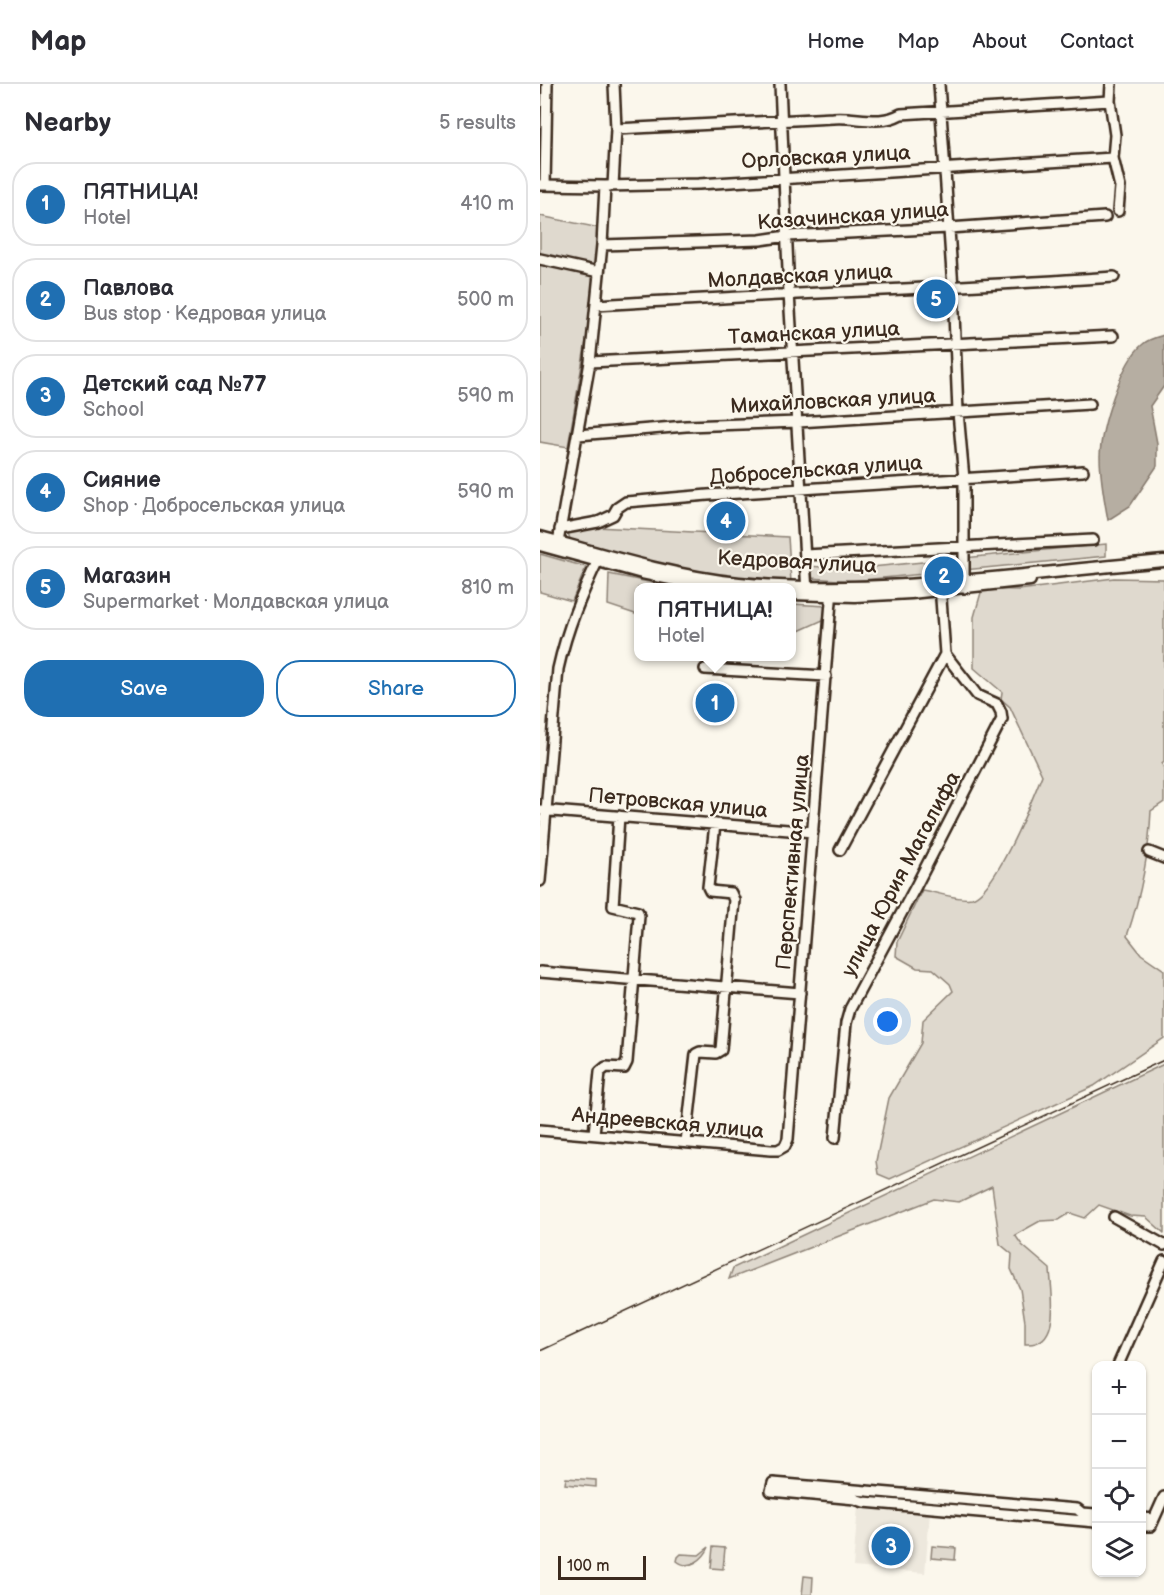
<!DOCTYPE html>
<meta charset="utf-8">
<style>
:root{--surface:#fff;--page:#f7f7f7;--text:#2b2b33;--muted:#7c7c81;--line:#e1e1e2;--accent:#1f6fb2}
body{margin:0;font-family:"Balsamiq Sans",sans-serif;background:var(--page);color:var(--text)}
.controls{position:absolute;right:18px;bottom:18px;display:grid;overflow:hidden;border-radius:12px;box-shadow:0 2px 4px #0004}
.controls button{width:54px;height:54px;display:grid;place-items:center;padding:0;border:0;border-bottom:2px solid var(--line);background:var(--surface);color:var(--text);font:30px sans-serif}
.scale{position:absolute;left:18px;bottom:15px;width:88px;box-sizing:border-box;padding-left:6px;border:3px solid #3b2a1e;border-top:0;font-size:16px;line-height:21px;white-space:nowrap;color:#3b2a1e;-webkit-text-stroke:4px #fbf7ec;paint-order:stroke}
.you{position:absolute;left:348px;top:938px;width:21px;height:21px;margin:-15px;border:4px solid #fff;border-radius:50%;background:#1a73e8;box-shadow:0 0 0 9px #1a73e833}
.badge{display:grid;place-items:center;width:39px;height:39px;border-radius:50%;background:var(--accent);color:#fff;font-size:20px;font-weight:700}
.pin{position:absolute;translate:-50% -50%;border:3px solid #fff;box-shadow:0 2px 6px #0006}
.popup{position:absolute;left:94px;top:499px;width:162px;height:78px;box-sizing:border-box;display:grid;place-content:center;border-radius:12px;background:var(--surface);filter:drop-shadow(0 2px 4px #0005);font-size:20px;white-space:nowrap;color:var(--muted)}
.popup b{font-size:22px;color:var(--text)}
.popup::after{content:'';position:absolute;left:50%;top:100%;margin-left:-12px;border:12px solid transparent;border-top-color:var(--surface)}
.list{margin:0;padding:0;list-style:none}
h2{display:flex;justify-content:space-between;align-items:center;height:78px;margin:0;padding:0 24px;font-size:26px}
h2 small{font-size:20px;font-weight:400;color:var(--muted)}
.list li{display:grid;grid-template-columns:39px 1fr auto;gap:18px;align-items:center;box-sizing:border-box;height:84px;margin:0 12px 12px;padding:0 12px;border:2px solid var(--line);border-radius:24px}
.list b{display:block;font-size:22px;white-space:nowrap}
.list p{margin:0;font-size:20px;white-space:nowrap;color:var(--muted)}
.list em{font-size:20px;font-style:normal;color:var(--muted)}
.actions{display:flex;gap:12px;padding:18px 24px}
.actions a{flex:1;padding:14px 0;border:2px solid var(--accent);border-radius:24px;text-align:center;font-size:21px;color:var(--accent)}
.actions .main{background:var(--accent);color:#fff}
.icon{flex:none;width:33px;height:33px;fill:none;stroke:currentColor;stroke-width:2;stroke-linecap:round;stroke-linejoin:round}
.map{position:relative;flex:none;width:624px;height:1511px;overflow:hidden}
header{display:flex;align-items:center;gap:36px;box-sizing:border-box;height:84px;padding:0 30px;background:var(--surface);border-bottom:2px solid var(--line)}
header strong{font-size:28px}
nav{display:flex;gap:33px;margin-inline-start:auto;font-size:21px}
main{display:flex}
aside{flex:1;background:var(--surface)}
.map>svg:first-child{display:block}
.built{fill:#ede8dd}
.green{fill:#dfd9ce;stroke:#8d8276;stroke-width:1.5}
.water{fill:#b6aea2;stroke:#85796d;stroke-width:1.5}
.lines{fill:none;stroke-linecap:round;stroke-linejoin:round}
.minor-casing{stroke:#3b2a1e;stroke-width:14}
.major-casing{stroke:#3b2a1e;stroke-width:15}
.minor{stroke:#fbf7ec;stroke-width:9}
.major{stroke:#fbf7ec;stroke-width:10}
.rail{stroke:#3b2a1e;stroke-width:1.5}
.labels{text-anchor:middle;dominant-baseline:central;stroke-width:4.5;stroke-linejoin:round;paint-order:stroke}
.street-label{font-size:21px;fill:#3b2a1e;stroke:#fbf7ec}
</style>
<header>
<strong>Map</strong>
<nav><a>Home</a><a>Map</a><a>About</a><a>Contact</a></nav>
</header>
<main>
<aside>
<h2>Nearby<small>5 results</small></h2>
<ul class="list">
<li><span class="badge">1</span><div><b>ПЯТНИЦА!</b><p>Hotel</p></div><em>410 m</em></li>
<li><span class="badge">2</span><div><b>Павлова</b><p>Bus stop · Кедровая улица</p></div><em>500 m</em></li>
<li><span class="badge">3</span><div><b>Детский сад №77</b><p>School</p></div><em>590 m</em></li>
<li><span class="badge">4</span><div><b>Сияние</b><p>Shop · Добросельская улица</p></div><em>590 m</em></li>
<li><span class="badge">5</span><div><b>Магазин</b><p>Supermarket · Молдавская улица</p></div><em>810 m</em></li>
</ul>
<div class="actions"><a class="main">Save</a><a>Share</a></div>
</aside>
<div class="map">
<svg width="624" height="1511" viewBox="0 0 624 1511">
<rect width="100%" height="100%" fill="#fbf7ec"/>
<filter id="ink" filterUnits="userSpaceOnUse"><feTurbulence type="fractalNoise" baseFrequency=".0167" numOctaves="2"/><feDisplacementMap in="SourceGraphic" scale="12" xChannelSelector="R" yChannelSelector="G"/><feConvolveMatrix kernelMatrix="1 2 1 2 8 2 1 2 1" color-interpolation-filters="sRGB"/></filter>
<g filter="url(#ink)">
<path class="built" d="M318 1422 390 1428 385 1489 313 1483Z"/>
<path class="green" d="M0 132 65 145 28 363 0 358Z
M56 443 248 453 251 498 185 493 104 477 30 455 28 449Z
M566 460V472L312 497 270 494 268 482 311 485Z
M0 470 46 483 32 517 0 508Z
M69 490 133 503 98 504V531L68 521Z
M574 494 624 495V678L622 680 624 685V718L611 727C609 770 601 811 587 852L601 870 624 886V954L554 1002 350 1095 338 1090 336 1077 349 1014 381 959 383 936 413 907 410 900 393 885 377 884 356 872 357 858 382 806C396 808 420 817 432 814 456 807 492 716 502 691L470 623 461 615 462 608 434 584V533L442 505 479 506Z
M252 520 286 522 283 536 252 550Z
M624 980V1149L606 1133 590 1132 559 1121 545 1134 530 1129 519 1136 500 1137 475 1151 482 1161 510 1185C511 1208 523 1263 485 1260V1238L480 1205 471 1185 472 1170 460 1160 452 1102 419 1118 394 1115 189 1195 193 1184Z
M26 1394 56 1396V1403L25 1400Z
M392 1462 416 1464 415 1476 391 1474Z
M169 1463C164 1475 149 1487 137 1477L138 1473 141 1470 159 1471Z
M173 1463 185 1464 183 1485 171 1484Z
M264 1492 273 1493 272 1511H262Z"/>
<path class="water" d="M624 251V302L610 322 617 359V382L590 422 568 436C564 415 560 394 560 372 561 343 581 278 603 260 608 255 617 253 624 251Z"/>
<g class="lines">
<g class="minor-casing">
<path id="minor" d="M240 0 249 209 267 508
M399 0 413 204 418 328 424 395V504
M571 0 570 17 575 51 573 74 580 103 578 127
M76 45C148 42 221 37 293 34 317 32 339 42 361 30L570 17
M0 101 65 102 159 100 573 74
M5 101 7 0
M73 102 76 45 74 0
M62 161 220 156 247 152 409 144 565 133
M0 175 59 188
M56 221C229 210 402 205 574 193
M50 278 573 252
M38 351 146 342 258 338 550 320
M20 445 58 438 73 431 77 424 86 418 168 411 543 387
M17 464 50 278 62 161 65 102
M265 471 553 456
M165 585 286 592
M0 726 273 748
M300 766 405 570 400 501
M609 768 624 774
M0 797 18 585C27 544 42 509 60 472
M0 888 260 909
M0 1046 231 1066H238L245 1062 248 1055 292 505
M54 1050 60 988 66 983 84 984 87 978 99 832 98 828 73 822 79 732
M295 1054 306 939 310 925 376 802 462 635 461 628 457 620 437 611 405 570
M146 1058 156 970 160 968 176 969 181 966 194 816 191 809 170 807 168 803 175 740
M574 1133 624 1161
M578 1281 624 1177
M556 1430 542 1429 537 1425 233 1399 231 1407 315 1415 324 1418 556 1438
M602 1434 614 1435
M602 1442H611L624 1413"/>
</g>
<g class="major-casing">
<path id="major" d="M0 453C65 471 132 492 199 499 340 513 483 489 624 477
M0 461 102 489 174 504
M252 510 315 512 371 509 490 496"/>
</g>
<use href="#minor" class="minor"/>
<use href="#major" class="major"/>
<path class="rail" d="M0 1267 624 976"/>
</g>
</g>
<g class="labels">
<g class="street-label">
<text transform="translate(286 73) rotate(-3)">Орловская улица</text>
<text transform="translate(313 132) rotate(-4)">Казачинская улица</text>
<text transform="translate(260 192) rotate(-3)">Молдавская улица</text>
<text transform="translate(274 249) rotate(-3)">Таманская улица</text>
<text transform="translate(293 317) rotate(-3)">Михайловская улица</text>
<text transform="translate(276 386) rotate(-4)">Добросельская улица</text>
<text transform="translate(257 478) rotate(3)">Кедровая улица</text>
<text transform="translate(138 719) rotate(5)">Петровская улица</text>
<text transform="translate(253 778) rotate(-85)">Перспективная улица</text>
<text transform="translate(361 790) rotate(-62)">улица Юрия Магалифа</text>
<text transform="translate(128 1039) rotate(5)">Андреевская улица</text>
</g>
</g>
</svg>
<div class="controls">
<button>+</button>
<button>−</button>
<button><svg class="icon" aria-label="locate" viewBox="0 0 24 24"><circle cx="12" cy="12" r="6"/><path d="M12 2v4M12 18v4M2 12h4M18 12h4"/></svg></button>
<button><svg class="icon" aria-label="layers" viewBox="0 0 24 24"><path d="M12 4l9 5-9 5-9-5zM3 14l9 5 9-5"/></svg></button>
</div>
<div class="scale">100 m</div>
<div class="you"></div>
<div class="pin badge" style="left:175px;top:619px">1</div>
<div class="popup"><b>ПЯТНИЦА!</b>Hotel</div>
<div class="pin badge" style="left:404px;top:492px">2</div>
<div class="pin badge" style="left:351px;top:1462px">3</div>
<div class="pin badge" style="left:186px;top:437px">4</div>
<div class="pin badge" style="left:396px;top:215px">5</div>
</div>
</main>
